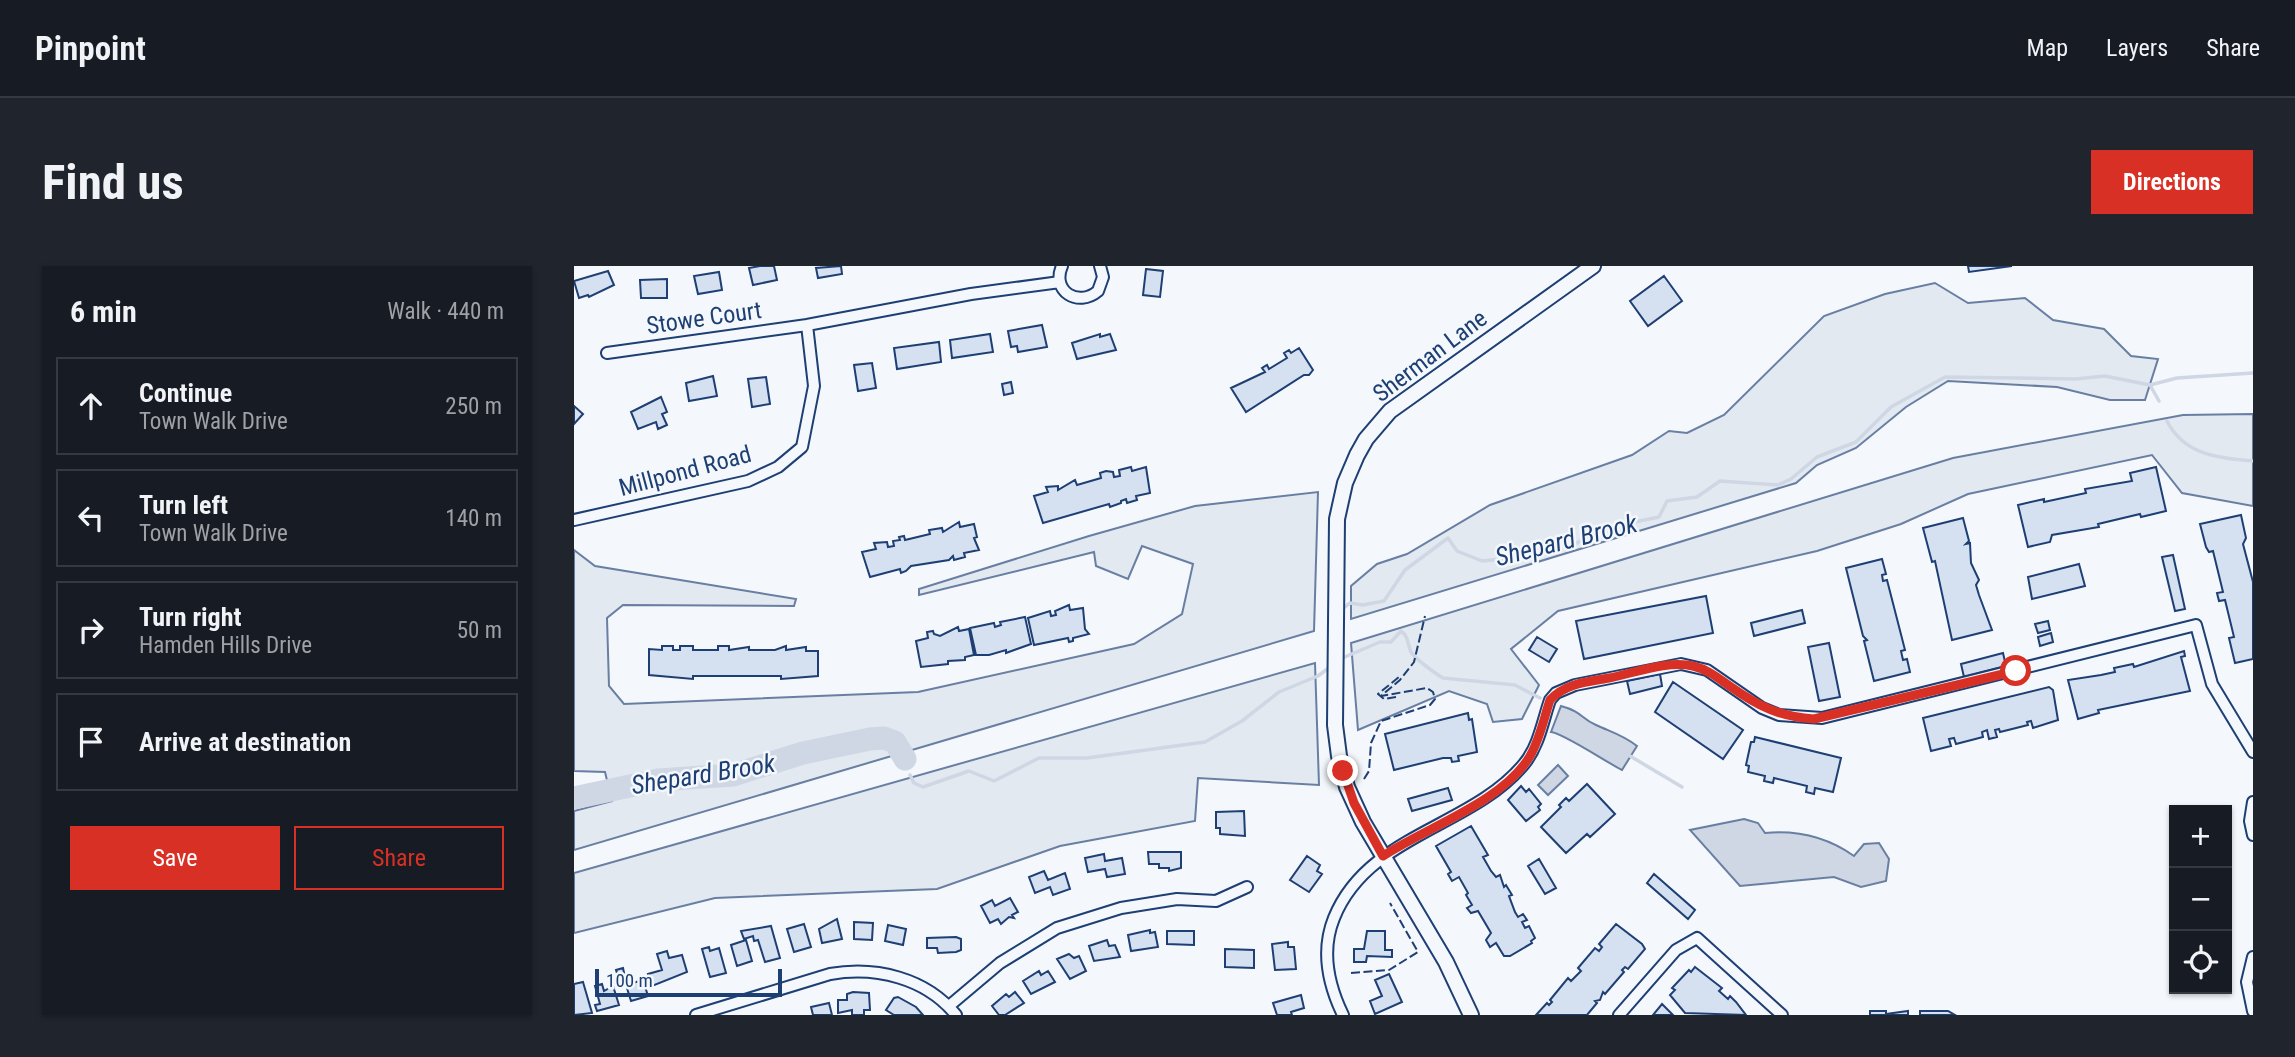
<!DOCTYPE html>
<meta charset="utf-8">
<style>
:root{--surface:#171b24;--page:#20242c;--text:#f1f3f6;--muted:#9ea1a6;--line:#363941;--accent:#d93025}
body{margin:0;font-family:"Roboto Condensed",sans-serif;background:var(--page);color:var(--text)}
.controls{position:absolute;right:21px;bottom:21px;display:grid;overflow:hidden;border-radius:0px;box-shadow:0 2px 5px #0004}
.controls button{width:63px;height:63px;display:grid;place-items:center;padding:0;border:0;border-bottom:2px solid var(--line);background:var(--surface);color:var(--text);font:35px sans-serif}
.scale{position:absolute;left:21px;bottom:18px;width:187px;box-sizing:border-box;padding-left:7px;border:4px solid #1d3f73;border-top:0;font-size:19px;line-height:24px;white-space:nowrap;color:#1d3f73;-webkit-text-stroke:5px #f4f7fb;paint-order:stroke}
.stop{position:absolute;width:21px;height:21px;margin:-16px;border:5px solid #d93025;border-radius:50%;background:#fff}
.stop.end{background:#d93025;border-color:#fff;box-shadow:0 2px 7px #0008}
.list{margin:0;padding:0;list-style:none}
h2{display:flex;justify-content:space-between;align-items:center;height:91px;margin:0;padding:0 28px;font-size:30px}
h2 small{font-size:23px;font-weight:400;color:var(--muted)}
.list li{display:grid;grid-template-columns:46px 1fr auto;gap:21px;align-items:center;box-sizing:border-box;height:98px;margin:0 14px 14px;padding:0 14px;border:2px solid var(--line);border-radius:0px}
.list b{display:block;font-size:26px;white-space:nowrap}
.list p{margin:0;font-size:23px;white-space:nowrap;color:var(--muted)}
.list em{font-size:23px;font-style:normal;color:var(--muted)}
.actions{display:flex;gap:14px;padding:21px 28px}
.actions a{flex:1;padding:16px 0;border:2px solid var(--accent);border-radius:0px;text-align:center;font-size:24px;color:var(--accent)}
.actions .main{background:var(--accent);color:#fff}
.icon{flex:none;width:38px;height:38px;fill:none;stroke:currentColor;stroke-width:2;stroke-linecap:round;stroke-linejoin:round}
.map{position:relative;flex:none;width:1679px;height:749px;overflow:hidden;border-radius:0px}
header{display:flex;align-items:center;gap:42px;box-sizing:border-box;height:98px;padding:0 35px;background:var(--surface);border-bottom:2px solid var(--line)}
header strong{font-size:33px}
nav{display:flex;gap:38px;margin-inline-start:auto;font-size:24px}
.intro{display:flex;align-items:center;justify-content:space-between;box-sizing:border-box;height:168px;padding:0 42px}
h1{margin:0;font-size:49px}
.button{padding:18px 32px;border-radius:0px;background:var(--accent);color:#fff;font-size:24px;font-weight:700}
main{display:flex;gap:42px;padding:0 42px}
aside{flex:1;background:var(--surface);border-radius:0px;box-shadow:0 2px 5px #0004}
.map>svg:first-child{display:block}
.green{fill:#e3e9f0;stroke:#687fa3;stroke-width:2}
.water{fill:#cfd7e4;stroke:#687fa3;stroke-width:2}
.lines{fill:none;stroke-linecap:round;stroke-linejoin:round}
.stream{stroke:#cfd7e4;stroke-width:3.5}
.river{stroke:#cfd7e4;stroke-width:23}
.building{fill:#d5e0f0;stroke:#1d3f73;stroke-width:2}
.minor-casing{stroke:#1d3f73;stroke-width:14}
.tertiary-casing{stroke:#1d3f73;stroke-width:18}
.minor{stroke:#f4f7fb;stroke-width:10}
.tertiary{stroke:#f4f7fb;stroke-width:14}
.fence{stroke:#1d3f73;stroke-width:2;stroke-dasharray:9 3.5;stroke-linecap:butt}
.route{stroke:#d93025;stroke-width:9}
.labels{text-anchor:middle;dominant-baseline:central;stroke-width:5;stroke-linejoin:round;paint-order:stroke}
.street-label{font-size:24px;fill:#1d3f73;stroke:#f4f7fb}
.water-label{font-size:26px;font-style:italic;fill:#1d3f73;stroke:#f4f7fb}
</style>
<header>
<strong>Pinpoint</strong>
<nav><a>Map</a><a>Layers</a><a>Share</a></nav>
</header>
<div class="intro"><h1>Find us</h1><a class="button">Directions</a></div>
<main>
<aside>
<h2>6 min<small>Walk · 440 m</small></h2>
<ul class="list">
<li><svg class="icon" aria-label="ahead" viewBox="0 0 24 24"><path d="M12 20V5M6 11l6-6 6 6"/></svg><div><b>Continue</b><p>Town Walk Drive</p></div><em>250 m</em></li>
<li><svg class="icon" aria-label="left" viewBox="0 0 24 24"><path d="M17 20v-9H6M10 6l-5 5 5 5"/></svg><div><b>Turn left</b><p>Town Walk Drive</p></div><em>140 m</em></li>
<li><svg class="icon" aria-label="right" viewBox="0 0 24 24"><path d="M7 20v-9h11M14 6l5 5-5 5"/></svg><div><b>Turn right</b><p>Hamden Hills Drive</p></div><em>50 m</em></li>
<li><svg class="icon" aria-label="arrive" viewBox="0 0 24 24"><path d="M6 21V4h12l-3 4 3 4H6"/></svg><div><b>Arrive at destination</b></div></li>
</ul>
<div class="actions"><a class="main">Save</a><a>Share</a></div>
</aside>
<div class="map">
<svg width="1679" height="749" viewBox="0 0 1679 749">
<rect width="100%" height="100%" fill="#f4f7fb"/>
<path class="green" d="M1361 17 1394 37 1451 32 1479 54 1530 63 1557 90 1584 93 1571 134H1536L1483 121 1374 115 1332 141 1282 182 1243 199 1222 217 777 353V320L803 298 833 288 916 239 1058 189 1095 165 1113 167 1150 149 1250 50 1311 28Z
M1679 148V240L1608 227 1578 189 1394 228 1327 258 1243 285 984 345 937 383 965 419 948 453 919 456 913 438 875 425 784 464 777 377 1379 192 1609 149Z
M744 226 740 365 0 584V545L38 535 31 506 0 505V284L21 300 222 333 220 340 49 339 33 352 35 420 50 438 344 426 560 378 608 348 619 298 568 280 554 313 522 300 520 286 345 329V323L515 270 621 240Z
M741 397 745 519 624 512 621 555 486 580 363 623 141 632 0 667V607Z"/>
<path class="water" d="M987 440C1009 446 1006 452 1022 459 1037 466 1049 469 1063 480L1048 504C1032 496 989 467 977 466Z
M984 499 994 510 974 529 964 519Z
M1170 553 1184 557 1191 567C1224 564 1253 571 1280 590L1290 578 1305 577 1315 593 1312 615 1287 621 1260 611 1166 620 1116 564Z"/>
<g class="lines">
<path class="stream" d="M1576 119 1585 135
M1593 155C1610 189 1644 192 1679 195
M768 343 776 337 789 339 810 335 831 304 874 272 883 285 908 295 946 291 976 279 1003 277 1026 263 1085 251 1093 235 1123 231 1146 215 1204 219 1217 213 1243 191 1282 176 1317 141 1371 111 1502 113 1531 110 1576 119 1603 112 1679 107
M766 393 806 376H817L827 365C835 371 833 377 837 386 840 392 862 408 869 412L941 419 966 432
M1056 490 1108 521
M336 509 340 517 349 521 395 505 420 515 465 492H513L631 476 668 455 705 426 744 410 756 401"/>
<path class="river" d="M0 532 84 514 159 509 229 487 296 473 310 472 321 476 331 493"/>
</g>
<path class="building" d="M186 0H200L203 14 179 19 175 2Z
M267 0 268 8 244 12 242 2Z
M1394 0H1438L1395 6Z
M572 3 589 5 586 31 569 29Z
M34 5 40 19 15 31 14 29 5 32 0 15Z
M145 6 148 24 124 28 120 10Z
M1090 10 1108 35 1074 60 1056 35Z
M93 13V32H67L66 14Z
M468 59 473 81 444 86 443 80 437 81 434 65Z
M416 68 419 86 378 92 376 74Z
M526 68V71L536 68 542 84 503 93 498 77Z
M365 76 367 96 323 103 320 82Z
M725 82 739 104 735 109H730L672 146 657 122 691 106 688 102 693 99 695 103 713 92 710 87 715 84 717 87Z
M298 97 302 122 284 125 280 99Z
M139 110 143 130 115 135 112 117Z
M192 111 196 138 178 141 174 113Z
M437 116 439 127 430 129 428 118Z
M87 131 93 146 88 148 93 159 84 163 82 156 64 163 57 146Z
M0 140 9 148 0 158Z
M557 201 558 205 572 201 576 227 562 230 563 234 553 237 552 233 547 235V237L536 241 535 238 469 257 460 230 474 226 472 221 484 220V224L501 214 503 219 527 212 526 207 532 205 539 206 540 211 546 210 545 204Z
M1582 201 1592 245 1567 251 1566 248 1524 258 1525 261 1478 269 1476 276 1454 281 1444 239 1470 233V236L1512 227 1511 223 1558 215 1556 207Z
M1667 249 1672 272 1669 278 1679 316V393L1661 397 1655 372 1660 371 1651 334 1645 335 1643 327 1649 326 1639 285 1635 286 1632 281 1626 258Z
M1389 252 1395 275 1392 278 1396 277 1397 297 1405 314 1402 319 1405 329 1418 364 1378 374 1361 295 1358 296 1349 262Z
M385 256 386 261 400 258 403 271 400 272 405 284 390 287 391 291 380 294 379 290 375 294 337 300 332 305 327 307 326 303 296 311 288 286 302 283 300 277 313 276 314 281 320 280 319 275 326 274 325 271 330 270 331 274 356 268 355 264 368 262 369 266Z
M1599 289 1611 343 1601 345 1588 291Z
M1308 293 1312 308 1308 309 1309 315 1313 314 1331 384 1327 385 1329 394 1333 393 1336 406 1300 415 1290 375 1293 374 1289 370 1272 302Z
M1505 298 1511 320 1458 333 1454 311Z
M1132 330 1139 367 1010 393 1002 355Z
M495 339 496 344 509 342 511 363 515 368 499 372V375L495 376 494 372 460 379 454 352 476 345 477 350 482 349 481 345Z
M1228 344 1231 357 1180 370 1177 357Z
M451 351 457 378 432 387V384L415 389H402L396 362 420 357 421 361 427 359 426 356Z
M1474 355 1476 364 1464 367 1461 358Z
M384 361 385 365 395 363 400 389 391 391V394L374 395V398L347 401 342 375 354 372 353 366 359 365 360 368 366 370Z
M1477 367 1479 376 1466 380 1464 371Z
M963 371 983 383 975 396 955 384Z
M1255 377 1266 431 1245 435 1234 381Z
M88 380H99V384H106V380H119V384H144V380H155V384L175 381V384H201L212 380V384L232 381V385H244V410L207 413V410H119V413L75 409V383L88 384Z
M1610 385 1611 390 1607 391 1616 425 1524 444 1525 447 1504 453 1494 414 1527 409 1541 406 1540 402 1559 398 1560 401Z
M1429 387 1432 400 1390 411 1387 398Z
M1086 408 1088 420 1056 428 1053 415Z
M1099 416 1169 464 1149 493 1081 446Z
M1475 421 1479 424 1484 454 1459 462 1457 455 1453 456 1454 459 1426 466 1425 463 1421 464 1423 471 1415 473 1413 464 1408 466 1409 471 1382 478 1380 472 1375 473 1377 480 1357 485 1349 452Z
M894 447 895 454 898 453 903 486 884 490 885 495 878 496 877 492H869L820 504 811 468Z
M1181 471 1267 492 1259 526 1241 522 1240 528 1232 526 1233 520 1200 512 1199 517 1190 515 1191 510 1174 506 1175 500 1172 499 1177 476H1180Z
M1013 518 1041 548 1016 571 1013 568 992 587 967 561 987 541 985 539 992 532 995 535Z
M947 520 952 526 955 523 967 538 964 541 966 544 952 555 934 534Z
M874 522 878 534 838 545 834 533Z
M642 546 670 545 671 570 646 568V562H642Z
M897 560 914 589 909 591 917 605 922 611 926 609 930 621 932 619 938 629 935 630 941 646 944 651 949 648 953 654 948 656 951 662 955 660 961 672 957 675 958 677 936 690H930L922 677 916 681 912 674 917 667 904 645 897 647 893 642 898 639 892 629 894 627 885 611 878 615 874 608 877 606 862 580Z
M574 586H607V602L595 605V602H585V598H575Z
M530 588 531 595 548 592 551 608 533 611 531 603 514 606 511 592Z
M733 590 746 599 743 605 748 608 735 626 716 614Z
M965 593 982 622 971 628 954 600Z
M470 605 474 614 491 607 496 623 479 629 476 621 461 627 455 611Z
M1080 608 1121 644 1114 653 1073 617Z
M436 632 444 646 438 649 440 652 435 651 427 658 424 653 416 657 407 640 418 634 421 640Z
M263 653 268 673 248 677 245 663Z
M280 656 299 657 298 674 280 673Z
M230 658 237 681 220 686 213 663Z
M1042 658 1068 678 1071 683 1054 703 1051 701 1048 704 1050 706 1031 728 1029 726 1026 734 1021 735 1023 737 1013 749H962L973 737 975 739 978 736 976 734 994 712 997 715 1007 705 1004 702 1021 682 1025 685 1028 681 1025 678Z
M314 659 332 663 329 679 311 675Z
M197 660 206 692 191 696 184 674 180 675 179 670 170 673 167 665Z
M576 664V667L581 666 584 681 557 685 554 669Z
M593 665H620V679L593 678Z
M793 665H811V684H818V691L793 690 792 696H780V683H790Z
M382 671 387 673V684L382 686 364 687 363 682H353V672Z
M172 674 178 695 163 700 157 679Z
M533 674 535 680 541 679 546 691 520 695 515 680Z
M714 676V681H720L722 703 701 704 698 678Z
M135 681 136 685 145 682 152 707 136 711 128 683Z
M651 683 680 684V702L651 701Z
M93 685 95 692 108 689 113 706 78 720 74 708 88 704 83 688Z
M495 688 500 692 505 690 512 705 496 713 483 693Z
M1121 701 1148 722 1145 725 1154 733 1156 730 1162 736 1172 749 1111 747 1096 729 1101 724 1098 722 1115 704 1117 706Z
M49 702 52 716 46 717 42 704Z
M465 705 467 709 474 705 481 716 457 728 449 715Z
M815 708 828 736 801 748 796 735 808 730 801 714Z
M69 714 74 730 57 735 52 719Z
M9 716 18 747 0 749V718Z
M28 718 30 725 39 720 45 739 23 745 21 739 26 738 21 720Z
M279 726 295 727 296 744H290V749H278V744L264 747V734H273V728Z
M441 726 450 737 431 749H425L418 740 432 728 435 731Z
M727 729 730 742 717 746 718 749H703L699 737Z
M324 731 342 741 349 749H320L312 744 320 732Z
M255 737 258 749H239L237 741Z
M1088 738 1099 749H1079Z
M1296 745H1312V748L1334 745V749H1296Z
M1346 745H1374L1381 749H1346Z"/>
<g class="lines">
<g class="minor-casing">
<path id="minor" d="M488 0C477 25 504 42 524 25L529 11 526 0
M33 87 233 59 397 28 486 16
M0 254 174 215 204 201 228 181 240 120 233 59
M1679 536 1676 555 1679 569
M1679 691 1673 716 1679 745
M375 740 426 697 483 662 547 642 603 633 642 635 673 621
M122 749 256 708C302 700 352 712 382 749
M769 749C754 718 747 684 760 652 794 568 897 562 950 498 965 480 969 454 976 434L982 427 1001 419 1107 398 1133 404 1188 442 1205 449 1248 452 1622 359 1638 418 1679 486
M1045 749 1102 684 1123 672 1208 749"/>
</g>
<g class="tertiary-casing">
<path id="tertiary" d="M897 749 872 696 789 556 773 521 765 490 761 459 763 253 771 217 783 189 792 173 816 145 1019 0"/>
</g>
<use href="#minor" class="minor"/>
<use href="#tertiary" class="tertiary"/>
<path class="fence" d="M822 431 810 433 804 428 825 411
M790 513 795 505 797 477 807 455 856 439 861 433 859 426 853 422 807 430 826 414 840 396 851 350
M777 707 815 704 844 686 816 637"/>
</g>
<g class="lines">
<path class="route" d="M769 505 780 537 809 590C853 561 929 536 956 490 966 473 970 452 976 434 991 417 1014 416 1035 412 1061 407 1093 394 1119 400 1135 404 1144 412 1157 421 1184 440 1206 451 1240 453L1442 405"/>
</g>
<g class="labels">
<g class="street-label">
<text transform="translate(130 52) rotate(-8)">Stowe Court</text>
<text transform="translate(856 90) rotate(-37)">Sherman Lane</text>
<text transform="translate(111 205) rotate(-15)">Millpond Road</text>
</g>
<g class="water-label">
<text transform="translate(992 274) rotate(-14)">Shepard Brook</text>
<text transform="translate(129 508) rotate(-9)">Shepard Brook</text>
</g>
</g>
</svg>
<div class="controls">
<button>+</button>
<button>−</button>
<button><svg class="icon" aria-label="locate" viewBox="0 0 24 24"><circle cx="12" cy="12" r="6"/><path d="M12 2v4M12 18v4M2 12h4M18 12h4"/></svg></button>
</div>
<div class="scale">100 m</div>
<div class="stop" style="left:1442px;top:405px"></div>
<div class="stop end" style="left:769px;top:505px"></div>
</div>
</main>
